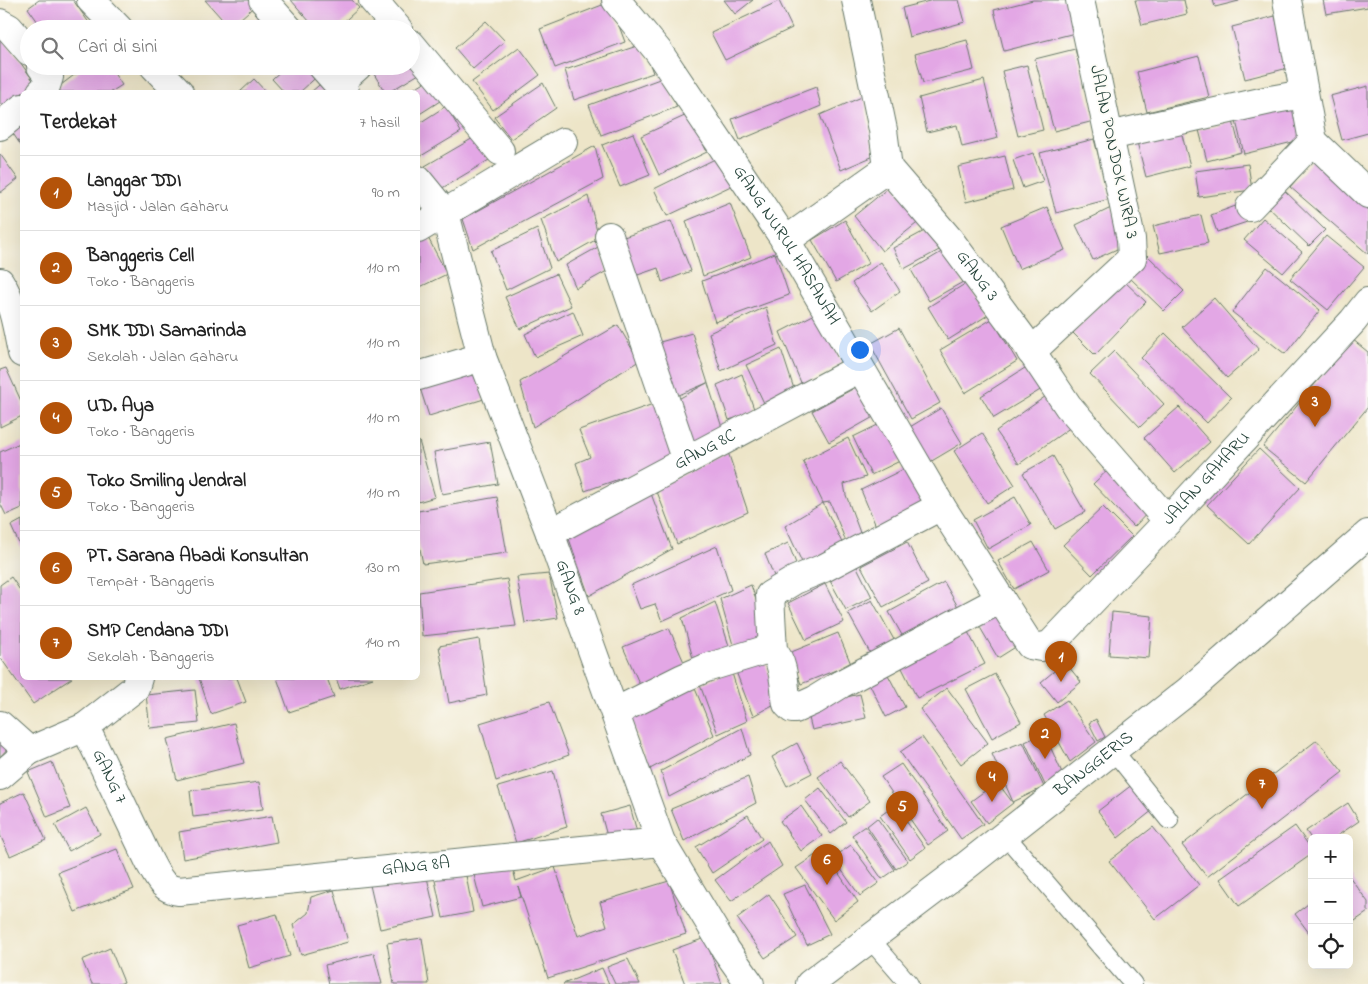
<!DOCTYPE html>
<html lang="id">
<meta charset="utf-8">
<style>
:root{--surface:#fff;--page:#f6f6f6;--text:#222;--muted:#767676;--line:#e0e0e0;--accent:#b45309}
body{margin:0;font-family:"Indie Flower",sans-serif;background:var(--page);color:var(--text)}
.controls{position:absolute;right:15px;bottom:15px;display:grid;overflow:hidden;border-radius:8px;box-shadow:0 5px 20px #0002}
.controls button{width:45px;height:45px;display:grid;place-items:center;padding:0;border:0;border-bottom:1px solid var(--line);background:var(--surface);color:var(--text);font:25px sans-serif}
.you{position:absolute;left:859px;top:349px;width:18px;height:18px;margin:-12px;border:4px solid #fff;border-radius:50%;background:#1a73e8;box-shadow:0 0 0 8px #1a73e833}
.badge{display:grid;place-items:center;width:32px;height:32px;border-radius:50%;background:var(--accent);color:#fff;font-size:16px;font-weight:700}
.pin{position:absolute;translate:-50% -41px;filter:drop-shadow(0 1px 2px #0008)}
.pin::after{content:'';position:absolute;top:26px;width:18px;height:15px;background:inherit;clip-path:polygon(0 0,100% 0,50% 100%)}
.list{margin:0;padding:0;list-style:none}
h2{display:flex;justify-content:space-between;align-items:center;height:65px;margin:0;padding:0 20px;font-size:21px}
h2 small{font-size:16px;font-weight:400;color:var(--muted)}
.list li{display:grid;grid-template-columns:32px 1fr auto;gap:15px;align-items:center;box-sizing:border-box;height:75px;padding:0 20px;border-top:1px solid var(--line)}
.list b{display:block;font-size:19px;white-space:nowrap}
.list p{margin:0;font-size:16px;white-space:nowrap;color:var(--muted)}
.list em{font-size:16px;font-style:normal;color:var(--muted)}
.icon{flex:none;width:28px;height:28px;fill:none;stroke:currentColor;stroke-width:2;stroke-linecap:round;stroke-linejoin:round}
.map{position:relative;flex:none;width:1368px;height:984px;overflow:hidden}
.search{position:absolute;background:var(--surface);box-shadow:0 5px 20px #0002;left:20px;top:20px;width:400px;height:55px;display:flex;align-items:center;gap:12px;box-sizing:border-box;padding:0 18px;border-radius:28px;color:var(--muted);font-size:19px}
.panel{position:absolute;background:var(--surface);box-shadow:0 5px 20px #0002;left:20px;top:90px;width:400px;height:590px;border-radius:8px}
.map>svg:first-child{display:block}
.building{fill:#e3a7e5}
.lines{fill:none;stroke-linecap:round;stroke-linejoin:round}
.service-casing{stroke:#677868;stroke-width:20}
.minor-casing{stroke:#677868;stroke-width:30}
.tertiary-casing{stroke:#677868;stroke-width:30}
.service{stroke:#fff;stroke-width:18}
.minor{stroke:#fff;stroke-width:28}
.tertiary{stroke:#fff;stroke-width:28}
.labels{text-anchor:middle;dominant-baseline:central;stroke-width:4;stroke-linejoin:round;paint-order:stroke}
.street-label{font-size:18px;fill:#1f3d34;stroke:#fdfcf7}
</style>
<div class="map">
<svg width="1368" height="984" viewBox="0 0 1368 984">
<rect width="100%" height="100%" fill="#fdfcf7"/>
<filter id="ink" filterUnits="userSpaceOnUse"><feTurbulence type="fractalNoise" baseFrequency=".02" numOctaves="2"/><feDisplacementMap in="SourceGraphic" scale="10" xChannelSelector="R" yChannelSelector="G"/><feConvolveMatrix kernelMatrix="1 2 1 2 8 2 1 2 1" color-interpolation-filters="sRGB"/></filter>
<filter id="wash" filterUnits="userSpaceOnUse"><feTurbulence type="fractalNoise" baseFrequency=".0096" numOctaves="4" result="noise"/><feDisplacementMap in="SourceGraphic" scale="20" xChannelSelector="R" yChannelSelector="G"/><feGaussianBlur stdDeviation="1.12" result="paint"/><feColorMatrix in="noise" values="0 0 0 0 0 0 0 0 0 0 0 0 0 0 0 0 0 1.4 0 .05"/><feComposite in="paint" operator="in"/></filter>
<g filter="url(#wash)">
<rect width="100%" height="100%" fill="#ede5c8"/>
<g id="blocks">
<path class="building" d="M39 0H73L92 27 89 29H43L28 8Z
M205 0H255L258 3 230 28Z
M291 0H352L359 8 336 29H316Z
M724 0H753L735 14Z
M933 0H959L965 22 909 37 902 8Z
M1033 0H1066L1075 33 1004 51 994 10Z
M1135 0H1184L1187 14 1142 25Z
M1213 0H1239V1L1215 7Z
M1323 0H1368V7L1326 14Z
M779 1 792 28 725 60 711 33Z
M610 2 625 42 555 68 540 29Z
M267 10 285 29H246Z
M1275 16 1288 68 1245 79 1232 27Z
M486 21 505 41 473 69 455 48Z
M0 34 35 83 3 108 0 103Z
M967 40 974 70 923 83 915 54Z
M643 44 653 73 574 100 565 70Z
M519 47 540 75 493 110 472 82Z
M1075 49 1094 121 1054 131 1035 59Z
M1199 56 1209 97 1147 112 1137 72Z
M411 62 419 74 389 92H385L369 66H411Z
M1027 65 1043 130 1018 136 1002 71Z
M86 66H109L122 85 111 92H61L57 88Z
M286 66H319L323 71 300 92H284L272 79Z
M665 77 677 107 601 135 589 105Z
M254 79 266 92H240Z
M325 80 336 92H311Z
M428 80 440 101 418 115V92H408Z
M984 80 998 138 962 147 957 125 927 132 919 98Z
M543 83 556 108 511 139 494 117Z
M1368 86V133L1342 140 1330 96Z
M816 87 821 106 740 140 732 119Z
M864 96 874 156 841 170 820 115Z
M1296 101 1305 139 1244 154 1235 117Z
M446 106 461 132 421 156 418 150V124Z
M689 114 707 152 659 175 641 136Z
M22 115V147L8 126Z
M1233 121 1241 152 1207 161 1199 130Z
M1181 131 1190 166 1146 177 1137 142Z
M633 133 650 175 620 187 602 145Z
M475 137 489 160 439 190 425 166Z
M1094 139 1110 199 1056 213 1040 153Z
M595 146 603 179 473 249 463 219Z
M1033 153 1043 181 1023 188 1013 160Z
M0 154 18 179 0 193Z
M1005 156 1013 190 966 202 958 167Z
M719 157 733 185 667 216 654 189Z
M1315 158 1368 204V254L1290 187Z
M1248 164 1252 190 1199 197 1195 171Z
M893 184 921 220 882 251 854 216Z
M1281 187 1325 230 1309 246 1265 204Z
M588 196 599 238 556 262 541 220Z
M730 203 751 257 703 276 686 221Z
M1241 204 1247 222 1217 232 1211 215Z
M1047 207 1065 250 1019 269 1001 226Z
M1111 208 1128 244 1093 260 1076 225Z
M1201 215 1208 243 1160 253 1153 226Z
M1263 218 1302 252 1283 273 1244 240Z
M845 220 869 263 836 282 812 240Z
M671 221 691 271 662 282 658 268 632 277 621 238Z
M930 228 941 249 904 269 893 248Z
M537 229 550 268 506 290 491 251Z
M425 232 447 274 418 288V236Z
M1326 236 1364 267 1328 310 1290 279Z
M600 246 607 271 576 288 566 265Z
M945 250 963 282 929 301 911 270Z
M775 253 789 295 715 322 702 281Z
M1147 255 1184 291 1164 311 1127 275Z
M881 262 900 291 872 311 852 283Z
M1267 267 1320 310 1285 354 1232 312Z
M556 274 571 306 520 329 505 297Z
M1123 280 1146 302 1095 355 1073 333Z
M968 282 988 315 948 340 928 307Z
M1214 298 1259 350 1227 378 1182 327Z
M766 307 777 345 721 371 709 333Z
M573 311 583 336 535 357 525 334Z
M819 312 841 363 802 385 780 332Z
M992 319 1017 361 965 393 940 350Z
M618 325 639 361 533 427 520 382Z
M899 328 940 403 911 419 870 344Z
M692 333 724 434 688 449 673 402 707 383 672 398 653 344Z
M1165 333 1231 398 1207 423 1141 358Z
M1352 339 1368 352V407L1306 482 1263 447Z
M781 349 795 392 764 403 746 365Z
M1114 351 1164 404 1140 427 1090 374Z
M474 365 484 399 429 416 418 382Z
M1028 366 1042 389 994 418 981 396Z
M6 368 22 403V416L0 427V370Z
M742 374 755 412 729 420 717 385Z
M860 385 877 415 829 442 812 411Z
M1049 394 1071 427 1019 464 996 431Z
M659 402 678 458 585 491 576 463 590 457 579 430Z
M1179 407 1210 442 1175 473 1144 438Z
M941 408 962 443 925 465 905 430Z
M886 421 904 459 871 475 853 437Z
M982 433 1015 485 987 503 954 451Z
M848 438 866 477 844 484 846 495 862 538 847 544 830 502 823 503 803 461Z
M419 441 435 497 418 502V442Z
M22 442V508L6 515 0 503V452Z
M490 442 498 484 442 494 434 452Z
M1259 449 1300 488 1249 544 1207 505Z
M728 452 748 512 677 544 656 489Z
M1053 456 1085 512 1055 529 1023 473Z
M1113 465 1153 507 1134 527 1093 484Z
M906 468 924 506 878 531 861 490Z
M650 491 672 549 589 596 567 533Z
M497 497 507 553 423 564 418 539V511Z
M1015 497 1031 525 988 549 973 520Z
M823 503 845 549 808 575 785 526Z
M1103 507 1132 536 1092 575 1063 545Z
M22 520V550L11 526Z
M907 542 928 583 883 607 861 566Z
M1033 542 1049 570 1014 589 998 561Z
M788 543 799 571 776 581 765 554Z
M717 546 731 590 662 621 655 604 640 609 631 585Z
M856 565 872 597 846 610 829 579Z
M549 574 558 618 525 623 517 577Z
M11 577 22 593V678H72L33 704 0 657V585Z
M507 579 516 626 422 636 419 592Z
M944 582 962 614 907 644 889 612Z
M825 584 844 622 806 640 788 603Z
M751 585 770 642 735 652 720 599Z
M872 600 898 647 874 660 848 613Z
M715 602 731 652 695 666 682 618Z
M1005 607 1025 641 998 658 978 624Z
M1112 612 1152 616 1149 658 1109 655Z
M669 628 687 669 643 692 623 647Z
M968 632 985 664 917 698 901 666Z
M838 633 851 664 801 684 789 653Z
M479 639 487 695 449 703 439 646Z
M764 659 778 702 753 716 735 669Z
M1065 662 1081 682 1057 702 1041 682Z
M731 670 747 721 718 734 700 685Z
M886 671 905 707 886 717 868 681Z
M995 674 1021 722 992 738 966 689Z
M199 678H237L246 702 211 714Z
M277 678H327L334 697 289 712Z
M336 678H373L340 689Z
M694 686 714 735 650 769 631 719Z
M947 688 988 743 961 764 920 709Z
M195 690 199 723 150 728 146 695Z
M860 694 866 718 812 730 806 706Z
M1067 700 1096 742 1070 762 1044 715Z
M549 702 569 755 496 781 480 723Z
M1096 719 1105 737 1098 741 1089 723Z
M234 723 244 763 177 780 167 739Z
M742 728 750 755 669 797 661 771Z
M1044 733 1064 777 1045 785 1025 742Z
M922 737 983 824 961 839 900 752Z
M0 739 9 747 0 757Z
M1317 740 1343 772 1207 877 1182 845Z
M1023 742 1044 787 1013 802 992 754Z
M797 743 812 773 787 786 772 757Z
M840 761 870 801 848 817 818 777Z
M52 762 70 808 47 817 28 772Z
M901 764 948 831 928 845 881 777Z
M553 771 567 827 516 843 498 787Z
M748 777 756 803 684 841 671 809Z
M259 782 263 809 193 817 190 791Z
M997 782 1013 803 987 823 971 801Z
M1133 784 1153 810 1118 838 1098 811Z
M820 788 846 822 831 834 805 800Z
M24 792 46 840 10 856 0 835V803Z
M1348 803 1359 821 1334 838H1312V840L1306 831Z
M895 805 925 848 910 859 880 816Z
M630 806 637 832 608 840 601 814Z
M801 806 822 836 801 851 780 821Z
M86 808 100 834 69 851 55 825Z
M748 815 762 839 712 873 696 847Z
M272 816 277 842 183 859 179 832Z
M877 818 908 861 896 869 867 826Z
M865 826 895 870 882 879 852 835Z
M1295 826 1312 850V854L1239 906 1220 879Z
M1153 827 1199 885 1155 919 1109 861Z
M768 841 782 866 731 901 715 880Z
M851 845 879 883 860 896 833 858Z
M117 849 134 889 75 912 58 872Z
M823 850 858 902 834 920 796 868Z
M511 862 516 881 555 867 578 936 607 926 600 902 669 881 686 934 548 978 518 886 521 897 482 907 473 871Z
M464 865 473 912 443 918 433 871Z
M426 873 436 917 380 929 370 885Z
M1349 876 1368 902V912L1349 925Z
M805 885 830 934 807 945 783 894Z
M334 890 348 942 301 955 293 925 308 913 311 897Z
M769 894 797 937 765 958 737 918Z
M1312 901V937L1295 914Z
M277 914 290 956 249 968 237 925Z
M422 938 429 984H394L387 943Z
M705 938 722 984H685L672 950Z
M110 948 124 982 119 984H92L82 960Z
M374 953 382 984H329L325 965Z
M628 959 640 984H615L607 967Z
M602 968 609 984H563Z"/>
</g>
</g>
<g filter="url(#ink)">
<use href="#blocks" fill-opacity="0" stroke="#677868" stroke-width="1"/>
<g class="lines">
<g class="service-casing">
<path id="service" d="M1113 750 1169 820
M1005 835 1133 984
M870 939 909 984"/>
</g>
<g class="minor-casing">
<g id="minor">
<path d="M91 0 119 29"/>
<path d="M263 0 289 29"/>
<path d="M373 0 398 29"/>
<path id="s1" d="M616 0 658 51 791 249 941 506 1030 645 1041 647 1050 645 1168 521 1353 321 1368 302"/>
<path id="s2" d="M856 0 883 130 888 168 949 239 1021 336 1068 406 1168 521"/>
<path d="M1287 0 1313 141 1368 194"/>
<path d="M0 23 9 28 29 51"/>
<path d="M411 44 500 151"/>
<path d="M154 66 179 92"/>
<path d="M322 66 345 92"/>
<path d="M338 84 358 66"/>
<path d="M41 92 45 89 49 77 41 66"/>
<path d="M0 126 22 108"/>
<path d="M1109 136 1270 100 1304 94"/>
<path id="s3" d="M418 180 445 213 482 357 550 533 661 842 726 950 750 984"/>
<path d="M1250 207 1313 141"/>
<path d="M418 229 563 142"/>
<path d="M609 236 686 461"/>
<path d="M785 241 888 168"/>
<path d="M0 282C14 304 17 328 22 353"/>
<path d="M1031 352 1132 258 1131 239 1080 0"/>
<path d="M418 376 482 357"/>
<path d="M941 506 824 568 795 580 770 595 773 651C785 663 784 688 787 704L792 709H795L815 700 841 684 1001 599"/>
<path id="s4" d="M550 533 860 368"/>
<path id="s5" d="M138 678 135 688 85 727 150 863C158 877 162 889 179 891L661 842"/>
<path d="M615 712 683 678 706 668 765 650 773 651"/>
<path d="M0 725 29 751 85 727"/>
<path d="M0 776 29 751"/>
</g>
</g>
<g class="tertiary-casing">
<g id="tertiary">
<path id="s6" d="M810 984 962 869 1188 691 1368 534"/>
</g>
</g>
<use href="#service" class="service"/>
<use href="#minor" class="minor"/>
<use href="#tertiary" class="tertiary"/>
</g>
</g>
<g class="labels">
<g class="street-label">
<text transform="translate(1113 152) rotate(78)">JALAN PONDOK WIRA 3</text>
<text stroke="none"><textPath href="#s1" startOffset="299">GANG NURUL HASANAH</textPath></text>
<text stroke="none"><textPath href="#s2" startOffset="311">GANG 3</textPath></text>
<text stroke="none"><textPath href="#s4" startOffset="176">GANG 8C</textPath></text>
<text stroke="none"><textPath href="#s1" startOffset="1016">JALAN GAHARU</textPath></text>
<text stroke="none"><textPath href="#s3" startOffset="438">GANG 8</textPath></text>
<text stroke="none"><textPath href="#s6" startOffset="359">BANGGERIS</textPath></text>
<text stroke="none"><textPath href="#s5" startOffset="129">GANG 7</textPath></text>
<text stroke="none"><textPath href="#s5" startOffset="505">GANG 8A</textPath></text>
</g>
</g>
</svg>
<div class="controls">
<button>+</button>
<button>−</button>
<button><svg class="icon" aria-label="locate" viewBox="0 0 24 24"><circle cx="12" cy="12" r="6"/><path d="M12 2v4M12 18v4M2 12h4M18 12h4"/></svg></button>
</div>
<div class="you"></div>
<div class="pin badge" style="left:1061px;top:682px">1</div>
<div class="pin badge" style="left:1045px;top:759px">2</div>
<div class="pin badge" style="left:1315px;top:427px">3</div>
<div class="pin badge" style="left:992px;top:802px">4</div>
<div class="pin badge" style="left:902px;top:832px">5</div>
<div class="pin badge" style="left:827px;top:885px">6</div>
<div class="pin badge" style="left:1262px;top:809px">7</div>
<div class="search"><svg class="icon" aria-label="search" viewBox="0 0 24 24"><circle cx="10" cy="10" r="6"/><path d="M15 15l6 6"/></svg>Cari di sini</div>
<section class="panel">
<h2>Terdekat<small>7 hasil</small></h2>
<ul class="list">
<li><span class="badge">1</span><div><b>Langgar DDI</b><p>Masjid · Jalan Gaharu</p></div><em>90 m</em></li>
<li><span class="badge">2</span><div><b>Banggeris Cell</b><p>Toko · Banggeris</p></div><em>110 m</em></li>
<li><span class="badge">3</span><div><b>SMK DDI Samarinda</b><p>Sekolah · Jalan Gaharu</p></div><em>110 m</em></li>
<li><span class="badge">4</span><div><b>UD. Aya</b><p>Toko · Banggeris</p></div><em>110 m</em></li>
<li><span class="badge">5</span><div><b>Toko Smiling Jendral</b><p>Toko · Banggeris</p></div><em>110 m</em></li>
<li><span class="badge">6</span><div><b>PT. Sarana Abadi Konsultan</b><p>Tempat · Banggeris</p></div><em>130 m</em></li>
<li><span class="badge">7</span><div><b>SMP Cendana DDI</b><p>Sekolah · Banggeris</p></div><em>140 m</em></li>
</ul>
</section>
</div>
